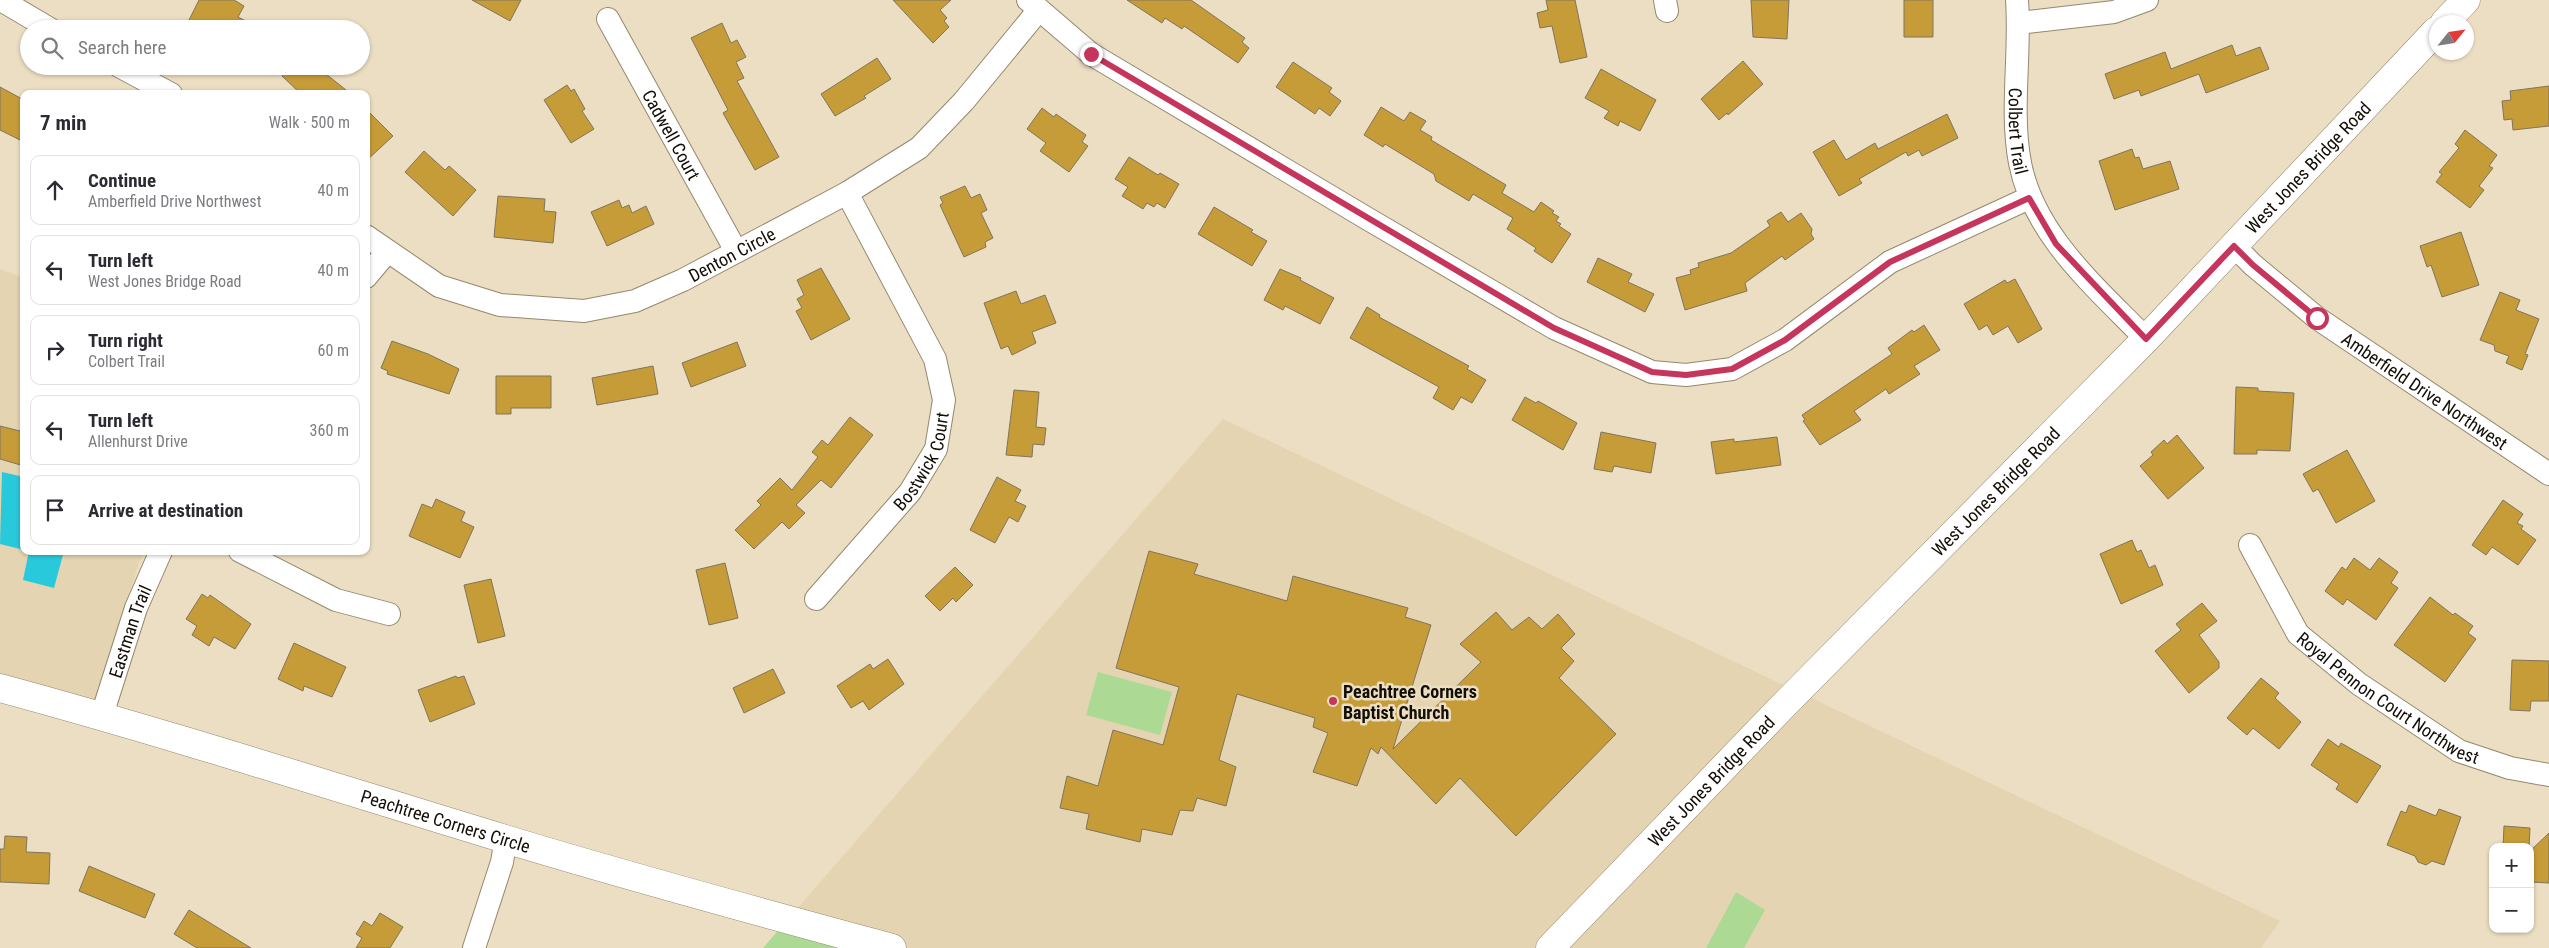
<!DOCTYPE html>
<meta charset="utf-8">
<style>
:root{--surface:#fff;--page:#f2f2f3;--text:#2b2b33;--muted:#7c7c81;--line:#e1e1e2}
body{margin:0;font-family:"Roboto Condensed",sans-serif;background:var(--page);color:var(--text)}
.controls{position:absolute;right:15px;bottom:15px;display:grid;overflow:hidden;border-radius:10px;box-shadow:0 1px 4px #0004}
.controls button{width:45px;height:45px;display:grid;place-items:center;padding:0;border:0;border-bottom:1px solid var(--line);background:var(--surface);color:var(--text);font:25px sans-serif}
.compass{position:absolute;left:2429px;top:15px;width:45px;height:45px;border-radius:50%;background:var(--surface);box-shadow:0 1px 4px #0004;rotate:60deg}
.stop{position:absolute;width:15px;height:15px;margin:-11px;border:4px solid #c5355c;border-radius:50%;background:#fff}
.stop.end{background:#c5355c;border-color:#fff;box-shadow:0 1px 5px #0008}
.list{margin:0;padding:0;list-style:none}
h2{display:flex;justify-content:space-between;align-items:center;height:65px;margin:0;padding:0 20px;font-size:21px}
h2 small{font-size:16px;font-weight:400;color:var(--muted)}
.list li{display:grid;grid-template-columns:32px 1fr auto;gap:15px;align-items:center;box-sizing:border-box;height:70px;margin:0 10px 10px;padding:0 10px;border:1px solid var(--line);border-radius:10px}
.list b{display:block;font-size:19px;white-space:nowrap}
.list p{margin:0;font-size:16px;white-space:nowrap;color:var(--muted)}
.list em{font-size:16px;font-style:normal;color:var(--muted)}
.icon{flex:none;width:28px;height:28px;fill:none;stroke:currentColor;stroke-width:2;stroke-linecap:round;stroke-linejoin:round}
.map{position:relative;flex:none;width:2549px;height:948px;overflow:hidden}
.search{position:absolute;background:var(--surface);box-shadow:0 1px 4px #0004;left:20px;top:20px;width:350px;height:55px;display:flex;align-items:center;gap:12px;box-sizing:border-box;padding:0 18px;border-radius:28px;color:var(--muted);font-size:19px}
.panel{position:absolute;background:var(--surface);box-shadow:0 1px 4px #0004;left:20px;top:90px;width:350px;height:465px;border-radius:10px}
.map>svg:first-child{display:block}
.built{fill:#e5d4b1}
.green{fill:#acda94}
.water{fill:#29c9dc}
.building{fill:#c69c38;stroke:#80745b}
.lines{fill:none;stroke-linecap:round;stroke-linejoin:round}
.minor-casing{stroke:#94886e;stroke-width:24}
.tertiary-casing{stroke:#94886e;stroke-width:29}
.minor{stroke:#fff;stroke-width:22}
.tertiary{stroke:#fff;stroke-width:28}
.route{stroke:#c5355c;stroke-width:6}
.poi-dot{fill:#c5355c;stroke:#ecdec2;stroke-width:2}
.labels{text-anchor:middle;dominant-baseline:central;stroke-width:5;stroke-linejoin:round;paint-order:stroke}
.street-label{font-size:18px;fill:#120d05;stroke:#ecdec2}
.poi-label{font-size:18px;font-weight:bold;fill:#120d05;stroke:#ecdec2;text-anchor:start}
</style>
<div class="map">
<svg width="2549" height="948" viewBox="0 0 2549 948">
<rect width="100%" height="100%" fill="#ecdec2"/>
<path class="built" d="M0 269 24 278V551H146L139 562 95 713 0 689Z
M1223 419 1775 681 1799 691 1830 707 2280 921 2261 948H874L788 919Z"/>
<path class="green" d="M1098 672 1172 692 1160 735 1086 715Z
M1736 892 1765 910 1744 948H1706Z
M788 919 874 948H763Z"/>
<path class="water" d="M2 472 24 477V550L0 544Z
M29 551H64L54 588 23 580Z"/>
<path class="building" d="M199 0H234L244 6 238 17 261 29H200L188 22Z
M472 0H521L510 21Z
M893 0H951L940 10 947 18 944 21 949 27 933 43Z
M1127 0H1191L1245 38 1242 42 1249 48 1238 63 1184 26 1182 29 1165 18 1162 23Z
M1546 0H1575L1587 57 1560 63 1552 26 1540 28 1537 13 1548 10Z
M1751 0H1789L1787 39 1753 37Z
M1904 0H1933V37H1904Z
M722 23 731 43 737 40 746 57 736 62 744 78 737 81 779 157 755 170 723 113 728 110 691 38Z
M2232 45 2236 56 2260 47 2269 69 2206 93 2199 74 2141 96 2139 90 2114 99 2105 74 2165 52 2171 69Z
M877 58 891 79 864 96 866 98 835 116 821 94Z
M1743 61 1763 84 1728 115 1727 113 1719 120 1701 99Z
M1293 62 1332 88 1329 92 1341 101 1330 116 1319 108 1315 114 1276 87Z
M289 66H316L351 94H301L282 76Z
M1601 69 1656 100 1640 131 1620 121 1618 126 1604 118 1609 111 1585 98Z
M567 85 571 91 574 89 585 109 582 111 594 129 571 143 544 100Z
M2549 86V126L2513 130 2512 119 2504 120 2502 101 2511 100 2510 91Z
M0 87 24 100V142L0 130Z
M1381 107 1404 121 1410 112 1426 121 1420 130 1432 137 1431 140 1506 185 1502 193 1534 212 1541 202 1554 211 1552 213 1559 217 1556 221 1561 224 1559 226 1571 234 1552 263 1534 251 1536 248 1507 229 1513 218 1473 194 1469 201 1436 181 1434 174 1385 144 1383 147 1364 135Z
M1042 108 1054 117 1056 114 1086 135 1082 142 1088 146 1069 172 1040 151 1046 143 1027 129Z
M366 109 393 136 366 161Z
M1947 114 1958 138 1922 156 1919 150 1908 156 1906 152 1859 179 1862 183 1839 196 1813 152 1834 140 1846 160 1875 143 1878 149Z
M2465 130 2497 155 2489 166 2493 168 2479 186 2484 190 2470 208 2436 182 2442 174 2439 172 2459 148 2455 144Z
M2132 149 2135 158 2139 157 2143 169 2170 161 2179 189 2115 210 2099 161Z
M424 151 445 170 449 166 476 190 453 216 405 172Z
M1129 157 1158 175 1160 173 1179 184 1165 208 1157 203 1154 207 1147 203 1143 209 1122 196 1128 187 1115 179Z
M965 186 971 198 980 194 987 210 981 213 993 238 985 242 986 247 964 257 940 205 943 203 940 197Z
M498 196 545 199 544 211 556 212 553 243 494 237Z
M619 200 622 208 629 205 632 213 646 206 654 224 607 246 591 212Z
M1214 207 1253 230 1251 232 1267 241 1252 266 1198 234Z
M1781 212 1788 222 1801 213 1812 229 1811 234 1814 239 1785 260 1782 256 1745 283 1747 291 1685 310 1676 278 1691 274 1690 270 1699 267 1698 263 1731 253 1770 226 1767 221Z
M2461 232 2479 285 2442 297 2431 265 2427 267 2420 246Z
M1598 258 1632 274 1628 282 1654 294 1645 312 1587 282Z
M821 268 850 319 811 340 796 311 802 308 797 299 804 295 797 280Z
M1280 269 1301 278 1300 280 1334 298 1320 324 1285 306 1283 310 1264 300Z
M2015 279 2042 329 2018 343 2008 326 1993 335 1987 325 1979 330 1964 304 2005 280 2007 283Z
M1016 291 1021 304 1045 295 1056 323 1032 332 1036 343 1012 355 1008 346 1001 349 984 303Z
M2500 292 2520 300 2516 310 2539 319 2525 354 2528 355 2522 370 2506 363 2509 356 2495 351 2494 345 2480 340Z
M1367 307 1380 315 1379 317 1469 366 1467 369 1486 380 1472 403 1461 397 1453 410 1433 398 1439 387 1350 338Z
M1924 325 1940 350 1914 366 1920 374 1889 394 1886 389 1854 411 1861 420 1820 445 1803 421 1805 420 1802 415 1892 354 1888 348 1912 330 1914 332Z
M392 341 428 354 459 369 449 394 387 374 388 371 381 368Z
M737 342 746 366 691 387 682 363Z
M653 366 658 394 597 405 592 378Z
M496 376H551V408H511V414H496Z
M2236 387 2258 388V391L2294 393 2290 451 2257 450V454H2234Z
M1014 390 1039 392 1036 427 1046 428 1044 445 1033 444 1032 457 1006 455Z
M1525 397 1536 403 1538 401 1577 423 1563 450 1512 420Z
M850 417 873 435 831 488 821 480 796 505 805 513 789 529 782 522 754 549 735 530 761 505 757 501 780 478 792 490 818 457 812 452 822 440 828 445Z
M0 426 24 432V466L0 459Z
M1601 432 1656 443 1651 473 1614 466 1612 472 1594 469Z
M2177 435 2204 468 2168 499 2140 466 2153 455 2151 452 2164 440 2167 444Z
M1777 437 1781 465 1716 474 1711 442 1734 439V442Z
M2347 450 2375 501 2336 523 2318 489 2313 492 2303 474Z
M997 477 1021 490 1015 501 1026 506 1018 522 1009 517 995 543 970 530Z
M436 499 465 512 461 521 474 527 460 558 409 536 422 504 432 508Z
M2503 500 2523 514 2517 523 2523 526 2521 529 2536 540 2518 565 2492 547 2486 555 2472 545Z
M2132 540 2137 552 2141 550 2149 568 2155 565 2163 585 2121 604 2100 554Z
M1149 551 1198 564 1194 574 1287 601 1293 576 1408 608 1405 617 1431 625 1393 749 1481 662 1460 644 1496 612 1512 630 1529 617 1542 629 1558 614 1575 634 1561 648 1574 661 1559 678 1616 734 1516 836 1460 778 1436 804 1381 747 1378 754 1371 748 1357 786 1313 772 1328 733 1313 727 1315 718 1237 694 1219 760 1236 767 1226 806 1197 798 1193 811 1180 810 1172 835 1142 829 1140 842 1086 829 1089 814 1060 808 1067 776 1098 786 1113 730 1163 745 1179 687 1116 668Z
M2354 558 2370 570 2379 558 2398 572 2391 583 2398 588 2376 620 2347 599 2343 605 2325 591 2342 567 2346 570Z
M725 563 738 618 709 625 696 570Z
M955 567 973 585 956 602 953 598 940 611 925 596Z
M491 579 505 636 478 643 464 585Z
M202 594 208 598 210 595 251 624 235 649 214 637 209 646 192 635 197 626 186 619Z
M2430 597 2453 615 2455 613 2473 626 2468 633 2476 639 2445 682 2394 645Z
M2202 603 2217 621 2199 635 2219 662V668L2189 693 2155 651 2181 630 2176 624Z
M294 643 346 667 332 697 304 686 303 691 278 679Z
M888 659 904 684 869 710 863 701 851 708 837 686 870 664 873 669Z
M2512 660 2549 661V701H2531L2530 711 2510 710Z
M773 669 785 693 744 713 733 688Z
M456 676 457 678 464 676 475 704 430 722 418 690Z
M2261 678 2279 693 2275 698 2301 722 2279 749 2253 728 2247 735 2227 718Z
M2328 739 2339 747 2341 743 2381 766 2357 803 2336 789 2339 784 2311 765Z
M2409 805 2436 816 2439 809 2461 817 2444 865 2432 861 2426 865 2418 862 2415 856 2387 845 2401 811 2406 813Z
M2504 826 2530 828 2529 847H2503Z
M2549 833V883L2530 882V851Z
M5 836 27 837 26 852 50 853 49 884 0 882V849H4Z
M89 866 155 894 145 918 79 891Z
M189 910 251 948H197L174 934Z
M380 913 403 927 390 948H356L362 938 356 934 364 921 372 926Z"/>
<g class="lines">
<g class="minor-casing">
<g id="minor">
<path d="M1 0 50 29"/>
<path d="M1028 0 1091 54 1368 219 1554 328 1652 372 1686 375 1732 369 1785 340 1890 262 2029 198"/>
<path d="M1665 0 1667 11"/>
<path id="s1" d="M2017 0C2021 54 2010 110 2020 163 2034 236 2097 288 2146 339"/>
<path id="s2" d="M608 19 736 251"/>
<path d="M2019 23 2114 12 2147 0"/>
<path d="M119 66 171 94"/>
<path id="s3" d="M366 236 439 286 500 305 584 311 635 301 683 280 847 193 919 148 964 101 1038 11"/>
<path id="s4" d="M2234 246 2253 265 2317 318 2549 474"/>
<path d="M366 277 387 252"/>
<path id="s5" d="M2250 545 2298 634 2359 684 2459 751 2510 768 2549 775"/>
<path d="M240 551 336 600 389 614"/>
<path id="s6" d="M816 599 910 492 936 449 944 400 935 359 847 193"/>
<path id="s7" d="M102 715 136 608 161 551"/>
<path d="M474 948 502 862 506 839"/>
</g>
</g>
<g class="tertiary-casing">
<g id="tertiary">
<path d="M2445 22 2466 0"/>
<path id="s8" d="M0 688C170 734 337 788 505 839 633 878 763 913 892 948"/>
<path id="s9" d="M1550 948 1780 709 2146 339 2436 31"/>
</g>
</g>
<use href="#minor" class="minor"/>
<use href="#tertiary" class="tertiary"/>
</g>
<g class="lines">
<path class="route" d="M1091 54 1554 328 1652 372 1686 375 1732 369 1785 340 1890 262 2029 198 2056 244 2146 339 2234 246 2253 265 2317 318"/>
</g>
<circle class="poi-dot" cx="1333" cy="701" r="5"/>
<g class="labels">
<g class="street-label">
<text stroke="none"><textPath href="#s1" startOffset="131">Colbert Trail</textPath></text>
<text stroke="none"><textPath href="#s2" startOffset="132">Cadwell Court</textPath></text>
<text stroke="none"><textPath href="#s9" startOffset="1088">West Jones Bridge Road</textPath></text>
<text stroke="none"><textPath href="#s3" startOffset="396">Denton Circle</textPath></text>
<text stroke="none"><textPath href="#s4" startOffset="240">Amberfield Drive Northwest</textPath></text>
<text stroke="none"><textPath href="#s6" startOffset="176">Bostwick Court</textPath></text>
<text stroke="none"><textPath href="#s9" startOffset="638">West Jones Bridge Road</textPath></text>
<text stroke="none"><textPath href="#s7" startOffset="88">Eastman Trail</textPath></text>
<text stroke="none"><textPath href="#s5" startOffset="212">Royal Pennon Court Northwest</textPath></text>
<text stroke="none"><textPath href="#s9" startOffset="232">West Jones Bridge Road</textPath></text>
<text stroke="none"><textPath href="#s8" startOffset="465">Peachtree Corners Circle</textPath></text>
</g>
<g class="poi-label">
<text x="1343" y="691">Peachtree Corners<tspan x="1343" dy="21">Baptist Church</tspan></text>
</g>
</g>
</svg>
<div class="controls">
<button>+</button>
<button>−</button>
</div>
<svg class="compass" viewBox="-18 -18 36 36"><path d="M0-13l5 13h-10z" fill="#e53935"/><path d="M0 13l5-13h-10z" fill="#7c7c81"/></svg>
<div class="stop" style="left:2317px;top:318px"></div>
<div class="stop end" style="left:1091px;top:54px"></div>
<div class="search"><svg class="icon" aria-label="search" viewBox="0 0 24 24"><circle cx="10" cy="10" r="6"/><path d="M15 15l6 6"/></svg>Search here</div>
<section class="panel">
<h2>7 min<small>Walk · 500 m</small></h2>
<ul class="list">
<li><svg class="icon" aria-label="ahead" viewBox="0 0 24 24"><path d="M12 20V5M6 11l6-6 6 6"/></svg><div><b>Continue</b><p>Amberfield Drive Northwest</p></div><em>40 m</em></li>
<li><svg class="icon" aria-label="left" viewBox="0 0 24 24"><path d="M17 20v-9H6M10 6l-5 5 5 5"/></svg><div><b>Turn left</b><p>West Jones Bridge Road</p></div><em>40 m</em></li>
<li><svg class="icon" aria-label="right" viewBox="0 0 24 24"><path d="M7 20v-9h11M14 6l5 5-5 5"/></svg><div><b>Turn right</b><p>Colbert Trail</p></div><em>60 m</em></li>
<li><svg class="icon" aria-label="left" viewBox="0 0 24 24"><path d="M17 20v-9H6M10 6l-5 5 5 5"/></svg><div><b>Turn left</b><p>Allenhurst Drive</p></div><em>360 m</em></li>
<li><svg class="icon" aria-label="arrive" viewBox="0 0 24 24"><path d="M6 21V4h12l-3 4 3 4H6"/></svg><div><b>Arrive at destination</b></div></li>
</ul>
</section>
</div>
